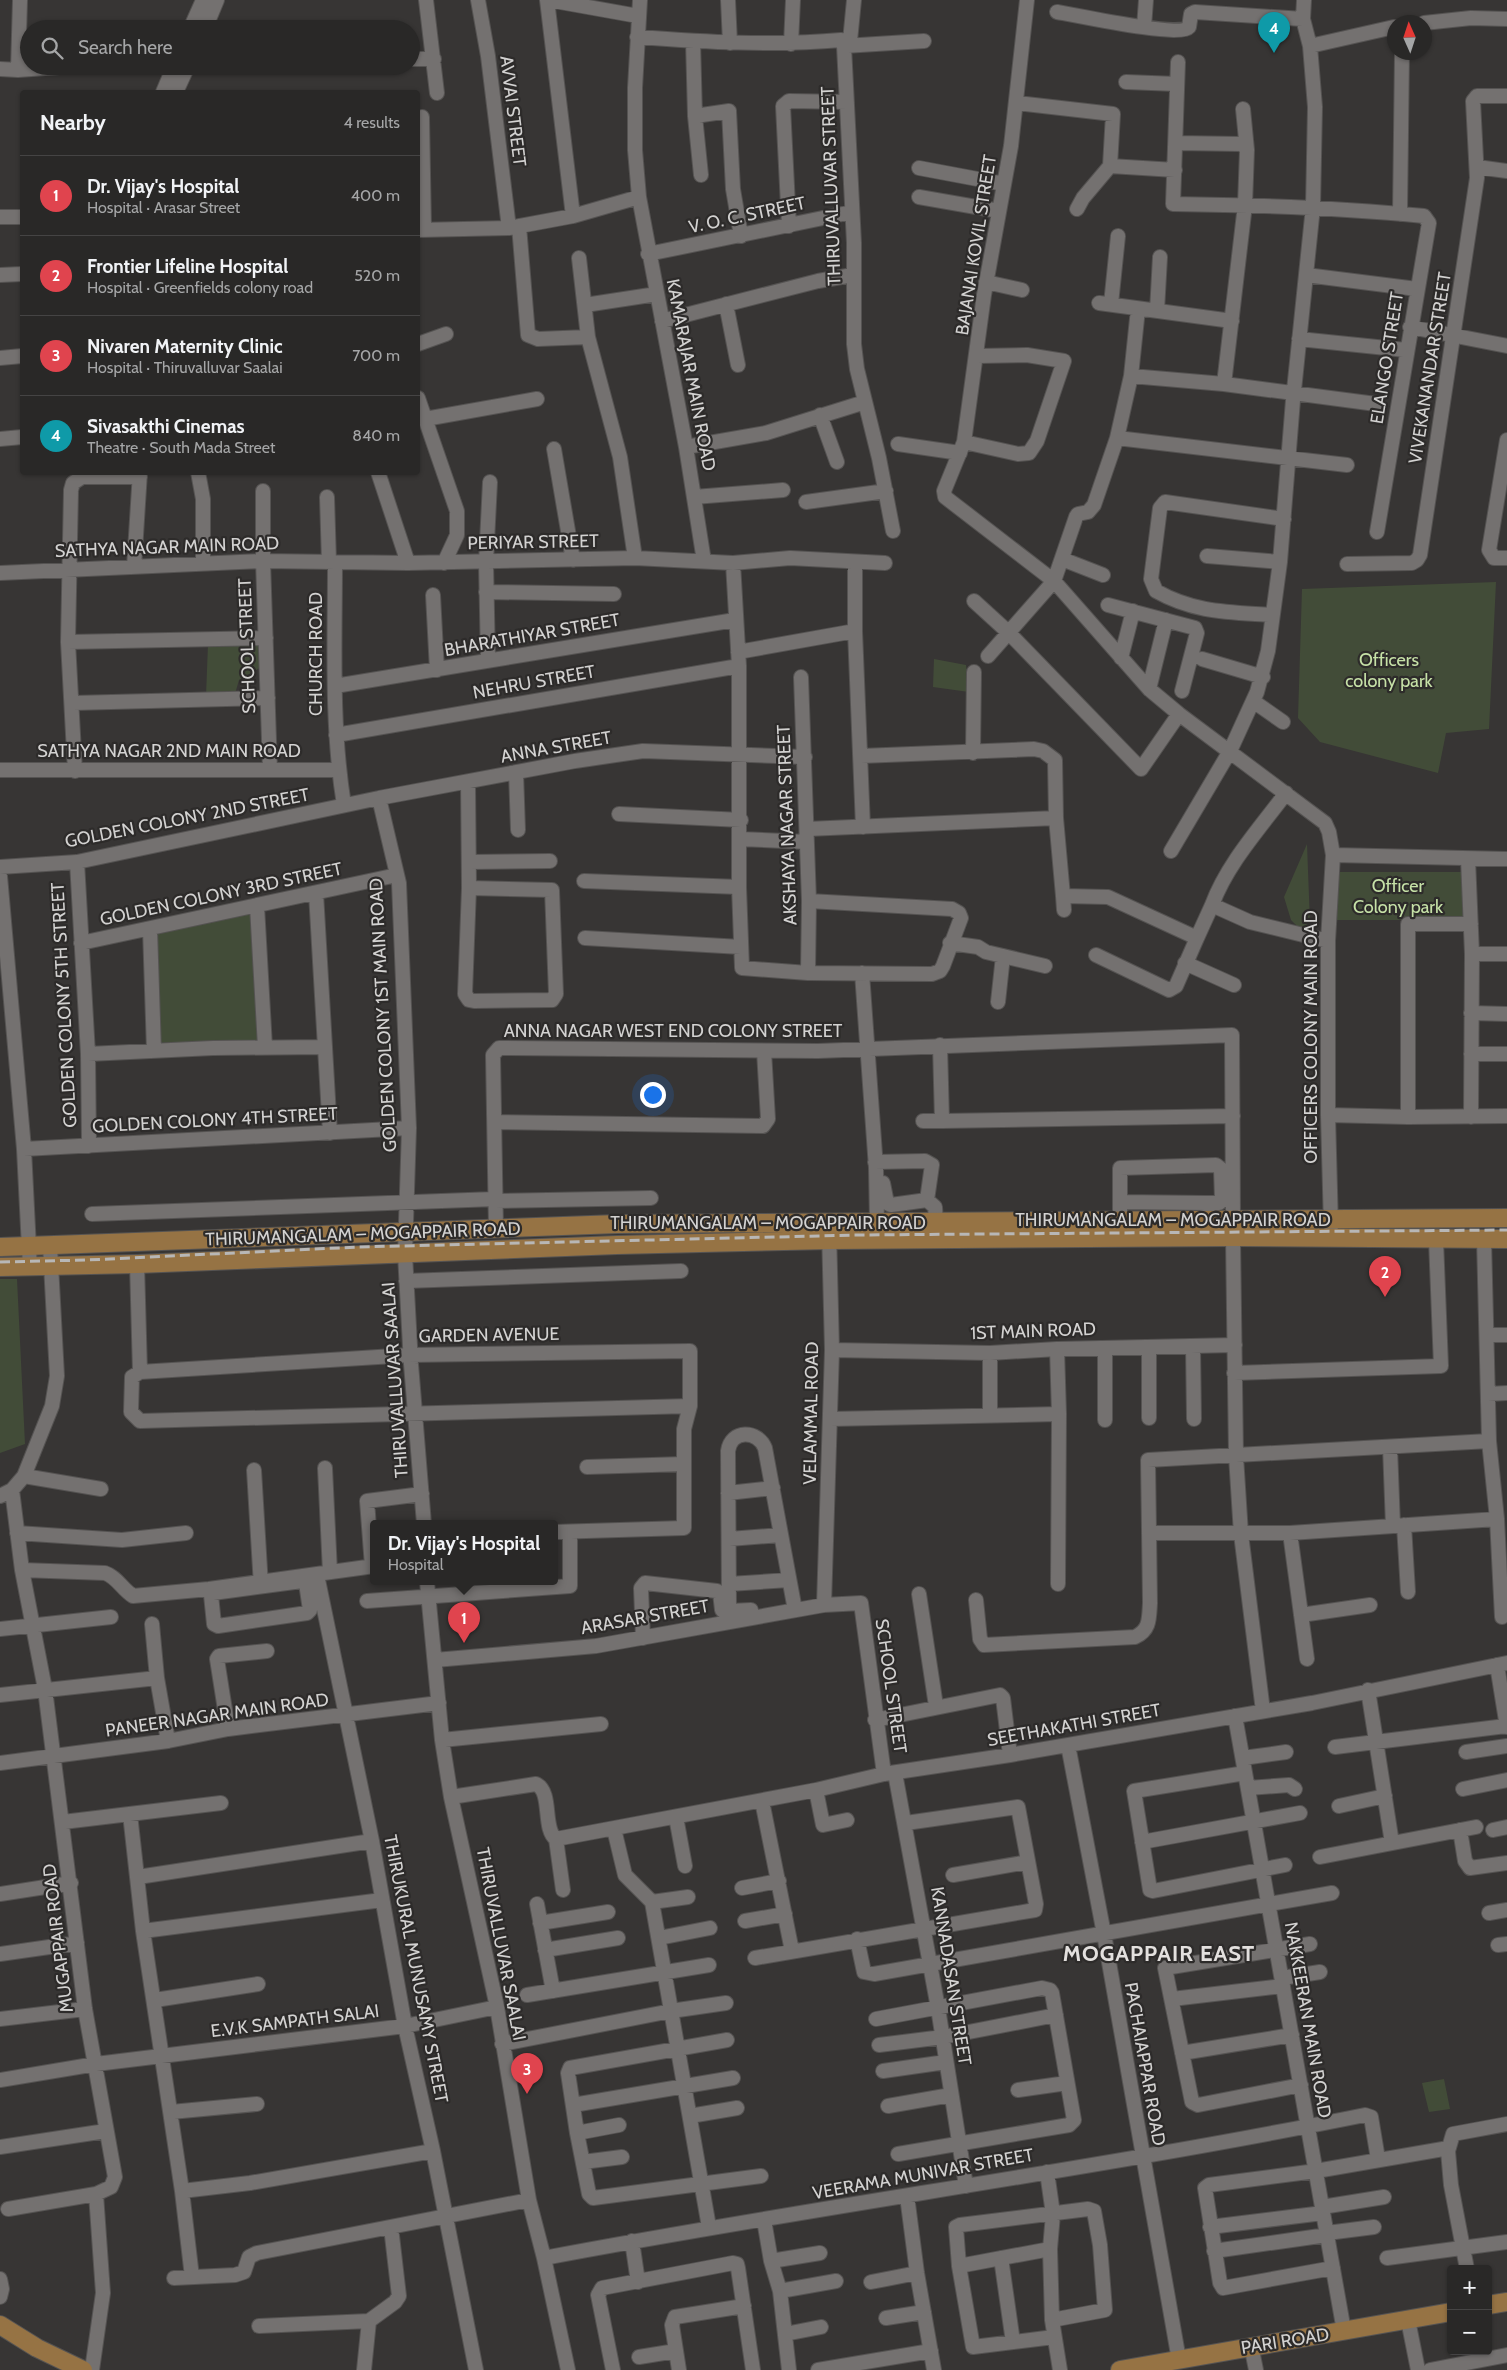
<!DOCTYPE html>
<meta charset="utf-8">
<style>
:root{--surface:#292827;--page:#353433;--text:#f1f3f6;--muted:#a5a6a7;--line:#454444;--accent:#57cec1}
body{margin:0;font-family:Cabin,sans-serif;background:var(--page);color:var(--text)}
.controls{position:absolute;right:15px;bottom:15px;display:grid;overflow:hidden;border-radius:5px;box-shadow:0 1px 4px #0004}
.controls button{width:45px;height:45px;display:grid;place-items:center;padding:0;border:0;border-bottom:1px solid var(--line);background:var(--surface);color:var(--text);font:25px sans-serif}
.compass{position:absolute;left:1387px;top:15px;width:45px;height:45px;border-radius:50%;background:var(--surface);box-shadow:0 1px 4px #0004;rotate:357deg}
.you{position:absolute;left:652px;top:1094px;width:18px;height:18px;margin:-12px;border:4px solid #fff;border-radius:50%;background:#1a73e8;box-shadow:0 0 0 8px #1a73e833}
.badge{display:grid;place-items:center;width:32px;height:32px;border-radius:50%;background:var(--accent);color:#fff;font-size:16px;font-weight:700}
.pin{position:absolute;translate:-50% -41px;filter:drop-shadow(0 1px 2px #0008)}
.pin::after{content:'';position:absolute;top:26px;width:18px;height:15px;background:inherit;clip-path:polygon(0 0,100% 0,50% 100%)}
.popup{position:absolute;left:370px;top:1520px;width:188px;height:65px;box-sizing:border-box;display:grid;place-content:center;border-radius:5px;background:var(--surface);filter:drop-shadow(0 1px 4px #0005);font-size:16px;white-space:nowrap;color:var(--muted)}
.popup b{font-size:19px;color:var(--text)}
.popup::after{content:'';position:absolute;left:50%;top:100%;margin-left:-10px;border:10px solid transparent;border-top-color:var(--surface)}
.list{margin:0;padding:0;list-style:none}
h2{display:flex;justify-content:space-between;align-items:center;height:65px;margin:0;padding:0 20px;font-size:21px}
h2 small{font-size:16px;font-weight:400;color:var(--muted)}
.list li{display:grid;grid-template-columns:32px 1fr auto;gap:15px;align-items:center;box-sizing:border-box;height:80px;padding:0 20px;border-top:1px solid var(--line)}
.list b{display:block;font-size:19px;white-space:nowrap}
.list p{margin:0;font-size:16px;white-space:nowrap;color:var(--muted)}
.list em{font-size:16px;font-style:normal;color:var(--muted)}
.icon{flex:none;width:28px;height:28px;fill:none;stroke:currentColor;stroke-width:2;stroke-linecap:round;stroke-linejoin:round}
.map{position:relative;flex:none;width:1507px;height:2370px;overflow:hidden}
.search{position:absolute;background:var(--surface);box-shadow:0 1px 4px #0004;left:20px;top:20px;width:400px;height:55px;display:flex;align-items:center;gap:12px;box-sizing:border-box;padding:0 18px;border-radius:28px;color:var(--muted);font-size:19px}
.panel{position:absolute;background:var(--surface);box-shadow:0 1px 4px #0004;left:20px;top:90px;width:400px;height:385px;border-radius:5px}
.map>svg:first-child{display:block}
.green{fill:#424c38}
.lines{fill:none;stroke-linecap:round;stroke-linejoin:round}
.minor-casing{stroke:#555352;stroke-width:16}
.major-casing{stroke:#555352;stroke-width:20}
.minor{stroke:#747170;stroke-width:14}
.major{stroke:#967344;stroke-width:18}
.rail{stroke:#b8b7b6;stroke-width:3;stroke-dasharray:10 5;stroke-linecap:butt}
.labels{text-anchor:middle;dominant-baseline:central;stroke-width:4.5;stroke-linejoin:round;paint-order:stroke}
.street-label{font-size:18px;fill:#d3d2d1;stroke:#2d2b2a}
.park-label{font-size:18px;fill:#c6e1a7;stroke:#2d2b2a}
.district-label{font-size:22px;font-weight:bold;letter-spacing:1px;fill:#e3e0de;stroke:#2d2b2a}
</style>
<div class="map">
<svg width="1507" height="2370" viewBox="0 0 1507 2370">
<rect width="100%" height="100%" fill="#373534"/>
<path class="green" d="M1496 582 1489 729 1446 733 1438 773 1320 742 1298 718 1302 589Z
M263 643V666L239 680 235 694 206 696 208 644Z
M934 659 966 665 969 692 933 687Z
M1307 844 1310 923 1299 928 1291 920 1284 897Z
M1329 872H1464L1466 920H1329Z
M255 912 263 1041 148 1043 152 933Z
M0 1279H17L25 1444 0 1453Z
M1444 2079 1450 2109 1429 2112 1422 2083Z"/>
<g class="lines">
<g class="minor-casing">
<path id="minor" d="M426 0 437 93
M478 0 488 56 509 228
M547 0 573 216
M549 0 638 16
M640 0 635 88V150L639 197 686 447 704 561
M728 0 730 43
M1027 0 1011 146 984 295 964 442 944 491 945 497 1054 581 1149 689 1179 714 1325 823 1329 832 1333 855 1328 941V1115L1331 1227
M1057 12C1076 15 1180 38 1189 27L1191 14 1195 12 1303 19
M1424 23 1471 18 1507 19
M1144 27 1146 0
M190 29 203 0
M205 29 217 0
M637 37C705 42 773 46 841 40L844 46 854 243V344L857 369 879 458 893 531
M693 41 695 116 701 175
M791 44 793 0
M844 46 924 41
M844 46 850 41 854 0
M1310 46 1394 27
M411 59H434
M1178 62 1173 204C1257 205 1340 208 1424 216L1429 223 1377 532
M0 69 18 70 73 66
M18 70 20 0
M1126 82 1177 84
M163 92 174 66
M176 92 188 66
M1017 103 1113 114 1110 166 1083 198 1077 209
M695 116 729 111 733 189 741 236
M422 117 424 229
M1176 143 1241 144 1245 147
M1110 166 1175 170
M1477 167 1507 171
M919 168 1004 184
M919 197 999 211
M1400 214 1402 52
M0 217H22
M519 226 528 335 538 339 588 337
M789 226 783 106 789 101 847 102
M418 230 509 228 573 216 639 197
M648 254 852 212
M579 258 588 337 620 457 635 558
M0 275 22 274
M1306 275 1417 289
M986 282 1022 290
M1099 303 1232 321
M726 304 738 365
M1111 304 1118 236
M585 305 657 294
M1157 311 1160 257
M662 321 818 281 853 275
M1410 327 1507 346
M1299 339 1406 350
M418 344 446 334
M0 358 22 356
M1131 376 1224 384 1245 205 1247 150 1243 109
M1224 384 1376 404
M418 398 457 511V535L444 563
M820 415 837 462
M425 419 537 399
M1117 438 1347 465
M0 439 22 437
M1507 440 1489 550 1494 558H1507
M964 442 1018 454 1029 453 1037 441 1064 361 1027 355 977 356
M898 444 960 453
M686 447 766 433 865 402
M554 449 573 560
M198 472 203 499V564
M378 472 408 563
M263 491V561L270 770
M327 497 329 562
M694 497 783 490
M806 502 886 491
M1207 556 1280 562
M1062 559 1103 575
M335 562C335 643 331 725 344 805
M855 562V631L863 827
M733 563 739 666V887L742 968 808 973 932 974 940 971 943 966 961 918 959 913 952 909 809 901
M1347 564 1412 563 1417 560 1420 555 1477 178 1473 101 1477 96H1507
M134 567 140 472
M0 573 263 561 408 563 635 558 733 563 790 558 885 563
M486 592 614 594
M433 595 437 670
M974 601 1008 632 1141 769 1179 714
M1108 605 1195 628 1197 633 1182 691
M1272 615C1229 612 1195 613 1156 591L1151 579 1160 508 1165 502 1284 519
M68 642 266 638
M738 652 855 631
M988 656 1054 581 1076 517 1078 514 1088 512 1094 505 1117 438 1131 376 1138 309
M1121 658 1133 611
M1202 659 1263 677
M488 661 486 562 490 482
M801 677 809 901 808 973
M335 686 735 620
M1149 689 1166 620
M1253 701 1283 722
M73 703 268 698
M336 735 739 666
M973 753 974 672
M861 756 1034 749 1043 751 1055 760 1056 818 1063 896 1108 897 1197 938 1212 905 1250 922 1328 941
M0 770H338
M75 771 68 642 71 490 73 483 82 477H140
M516 772 518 830
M468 782 469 888 465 994 469 1000 474 1001 552 1000 556 994 552 890 469 888
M379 798 399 883 409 1128 405 1254 411 1364 424 1524
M619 814 741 820
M807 829 1056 818
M740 839 807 842
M1171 851 1230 751 1257 692 1268 651 1280 562 1293 400 1313 207 1315 107 1310 46 1303 19 1304 0
M1333 855 1507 859
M1468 859 1472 954 1471 1117
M77 862 88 1054 89 1146
M469 862 550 861
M0 867 77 862 379 798 575 761 643 751 805 757
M0 876 24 1149 30 1268
M584 881 739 887
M316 893 330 1133
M1063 896 1064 910
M1212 905C1227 864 1260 828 1286 793
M257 906 265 1047
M150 929 154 1051
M585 938 741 947
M81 943 397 875
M950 943 978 947 986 952 1045 966
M1472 954H1507
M1096 955 1169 990 1176 986 1197 938
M1185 963 1234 985
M862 973 876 1168 877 1222
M998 1002 1003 956
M1471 1013 1507 1014
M940 1045 942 1121 1233 1116
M88 1054 213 1048 324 1047
M1471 1054H1507
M1328 1115 1408 1117 1507 1116
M1408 1117V924H1471
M923 1121H942
M495 1122 763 1126 768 1119 764 1051
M24 1149 409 1128
M875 1162 925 1161 932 1165 927 1200 891 1205 887 1203 883 1183
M927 1200 935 1207 936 1222
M495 1201 651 1198
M1120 1202 1207 1203
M92 1214 495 1199
M1120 1220V1168L1216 1165 1221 1169 1222 1200 1219 1203H1207L1208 1220
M496 1229 493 1055 499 1048 818 1051 1232 1035 1233 1219
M1233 1237 1236 1456 1241 1534 1263 1711
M1484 1239 1489 1441 1497 1519 1502 1617
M137 1264 140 1372
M406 1281 681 1271
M1488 1335H1507
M1193 1346 1194 1419
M1149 1347V1418
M1057 1349 1059 1414 1058 1584
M832 1350 990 1353 1057 1349 1235 1345
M1234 1373 1441 1366 1436 1240
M1488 1394 1507 1393
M990 1415V1353
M830 1419 1059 1414
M1105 1420V1348
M1390 1447 1393 1526
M587 1467 684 1464
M325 1468 330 1572
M254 1470 261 1586
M24 1476 101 1489
M12 1490 22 1570 45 1689 85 2009 115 2177 111 2187 96 2194 103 2293 92 2370
M728 1493 773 1488
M0 1496 12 1490 24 1476 52 1406 57 1376 50 1246
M1404 1525 1408 1592
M554 1532 684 1528V1429L690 1406V1351L410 1355 140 1372 132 1377 131 1412 140 1421 690 1406
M17 1533 122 1540 186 1533
M1149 1533H1290L1497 1519
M1290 1533 1307 1659
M729 1539 781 1535
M372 1566 367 1501 422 1494
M22 1570 105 1573C117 1577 122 1589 133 1596L209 1589 374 1566
M317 1575 372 1841 405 2026 433 2151 476 2370
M302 1581 306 1583 310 1610 307 1613 218 1626 214 1624 211 1595 213 1593Z
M427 1582 442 1740 451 1797 497 2007 529 2200 544 2258 568 2370
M729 1584 789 1580
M919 1594 936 1706
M976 1600 980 1639 984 1645 1135 1637C1150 1630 1149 1619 1150 1603L1148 1460 1489 1441
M367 1601 570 1586V1532
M824 1605 832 1350 829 1230
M751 1610 731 1611 729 1607 728 1451C731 1429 758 1430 765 1448L795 1610
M1301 1615 1370 1605
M0 1629 111 1617
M643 1638 641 1588 645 1583 717 1591 720 1593 722 1610
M435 1660 596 1646 824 1605 861 1603 884 1774
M1497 1665 1507 1727
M157 1678 168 1741
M1368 1690 1392 1843
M0 1695 157 1678 152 1624
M1235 1716 1344 2331
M875 1720 1000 1695 1003 1698 1010 1755
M228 1729 217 1659 219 1656 267 1651
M442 1740 601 1724
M1068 1745 1104 1934 1179 2360
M1335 1747 1506 1726
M1466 1752 1507 1746
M1243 1758 1286 1752
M0 1763 168 1741 228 1729 439 1703
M895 1773 938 2008 966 2186
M1245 1773 1134 1791 1150 1890 1153 1891 1285 1865
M1248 1788 1289 1785 1295 1789
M1463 1789 1507 1780
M816 1790 823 1825 847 1820
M451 1797 536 1784C553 1792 542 1829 556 1839
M762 1801 792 1951
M1339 1806 1385 1796
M130 1814 143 1931 182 2191 250 2183 433 2151
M676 1817 685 1866
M63 1822 221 1803
M614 1829 625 1875 652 1902 709 2227
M1460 1830 1465 1861 1470 1868 1507 1863
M1493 1830 1507 1827
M556 1839 816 1790 884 1774 1010 1755 1312 1703 1507 1663
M556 1839 563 1890
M1142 1842 1300 1813
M1320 1857 1476 1827
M953 1875 1028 1862
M138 1877 372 1841
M742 1888 779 1881
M0 1894 71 1883
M652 1902 688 1897
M537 1904 553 1991
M1489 1913 1507 1910
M745 1921 785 1914
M540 1923 608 1912
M143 1931 382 1900
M659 1938 710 1928
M857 1939 864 1972 874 1974 1332 1893
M1498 1945 1507 1944
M545 1950 618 1938
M0 1954 77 1943
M755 1958 1035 1910 1036 1904 1018 1807 906 1823
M1282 1978 1320 1972
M527 1995 709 1965
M1172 1999 1283 1986
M155 2000 258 1984
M0 2019 85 2009
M876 2019 1042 1988 1050 1990 1052 1993 1074 2120 1069 2125 898 2154
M502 2044 671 2011 726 2003
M879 2045 943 2037 1056 2015
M1182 2053 1292 2035
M883 2071 946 2062
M0 2080 96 2064 405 2026 497 2007
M1301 2085 1198 2105 1192 2102 1165 1968 1310 1944
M1018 2090 1067 2083
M573 2105 733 2078
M888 2106 951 2095
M171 2112 257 2104
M690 2116 737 2108
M619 2125 577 2133 589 2194 593 2198 761 2176
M577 2133 568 2073 570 2068 727 2040
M0 2147 106 2131
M1448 2151 1453 2134 1507 2124
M583 2162 622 2157
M1047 2172 1053 2214 1050 2249 1052 2320 1060 2370
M182 2191 192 2277
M907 2196 917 2273 934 2370
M1322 2207 1384 2197
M8 2209 96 2194
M764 2220 771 2261 780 2291 789 2370
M1210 2227 1323 2213
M1327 2233 1374 2227
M632 2241 638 2282
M1214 2251 1327 2235
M544 2258C817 2206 1093 2170 1365 2115L1371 2117 1378 2159
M1001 2258 1013 2342
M1387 2258 1507 2242
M771 2261 820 2253
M959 2266 1050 2249
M1333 2268 1223 2288 1220 2283 1205 2188 1209 2185 1316 2171 1443 2149 1448 2151 1451 2185 1467 2269
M174 2278 235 2275 244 2272 249 2257 257 2253 529 2200
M0 2279 2 2289 0 2297
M871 2282 917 2273
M780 2291 836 2281
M886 2318 924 2312
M1052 2320 1105 2310 1100 2245 1094 2211 1088 2209 960 2225 956 2227 959 2266 973 2347 1054 2337
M1408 2320 1418 2370
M369 2321 395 2302 399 2296 391 2227
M259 2326 369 2321 364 2370
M785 2334 821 2327
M1251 2345 1256 2370
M639 2357 676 2351
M613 2370 598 2295 602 2288 733 2263 737 2264 738 2268 753 2370
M679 2370 672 2325 675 2317 744 2306
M818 2370 931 2351
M1430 2370 1507 2355"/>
</g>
<g class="major-casing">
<path id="major" d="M0 1247 618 1224 1507 1218
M0 1267 137 1264 617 1245 830 1240 1233 1237 1507 1239
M1488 2305 1507 2302
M0 2325 37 2348 83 2370
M1120 2370 1451 2312"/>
</g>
<use href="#minor" class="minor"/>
<use href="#major" class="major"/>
<path class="rail" d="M0 1262 87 1260 358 1247 858 1235 1507 1230"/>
</g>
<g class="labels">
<g class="street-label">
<text transform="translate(513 111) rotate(83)">AVVAI STREET</text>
<text transform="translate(831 186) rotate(-92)">THIRUVALLUVAR STREET</text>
<text transform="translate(747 215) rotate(-12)">V. O. C. STREET</text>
<text transform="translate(976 245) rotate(-81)">BAJANAI KOVIL STREET</text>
<text transform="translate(1387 358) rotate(-81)">ELANGO STREET</text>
<text transform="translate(1430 368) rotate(-81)">VIVEKANANDAR STREET</text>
<text transform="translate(691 375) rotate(79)">KAMARAJAR MAIN ROAD</text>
<text transform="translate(533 542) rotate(-1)">PERIYAR STREET</text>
<text transform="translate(167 547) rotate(-2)">SATHYA NAGAR MAIN ROAD</text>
<text transform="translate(532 635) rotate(-10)">BHARATHIYAR STREET</text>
<text transform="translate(247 646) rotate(-92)">SCHOOL STREET</text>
<text transform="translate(316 654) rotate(-90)">CHURCH ROAD</text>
<text transform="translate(534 682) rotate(-10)">NEHRU STREET</text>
<text transform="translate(556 747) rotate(-10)">ANNA STREET</text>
<text x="169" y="751">SATHYA NAGAR 2ND MAIN ROAD</text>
<text transform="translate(187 818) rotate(-11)">GOLDEN COLONY 2ND STREET</text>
<text transform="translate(787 825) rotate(-92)">AKSHAYA NAGAR STREET</text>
<text transform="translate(221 894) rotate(-12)">GOLDEN COLONY 3RD STREET</text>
<text transform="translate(64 1005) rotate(-93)">GOLDEN COLONY 5TH STREET</text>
<text transform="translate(383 1015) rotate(-93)">GOLDEN COLONY 1ST MAIN ROAD</text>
<text x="673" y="1031">ANNA NAGAR WEST END COLONY STREET</text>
<text transform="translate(1311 1037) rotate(-90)">OFFICERS COLONY MAIN ROAD</text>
<text transform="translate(215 1120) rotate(-3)">GOLDEN COLONY 4TH STREET</text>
<text x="1173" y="1220">THIRUMANGALAM – MOGAPPAIR ROAD</text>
<text x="768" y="1223">THIRUMANGALAM – MOGAPPAIR ROAD</text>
<text transform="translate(363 1234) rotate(-2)">THIRUMANGALAM – MOGAPPAIR ROAD</text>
<text transform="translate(1033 1331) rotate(-2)">1ST MAIN ROAD</text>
<text transform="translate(489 1335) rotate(-1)">GARDEN AVENUE</text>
<text transform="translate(395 1380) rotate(-94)">THIRUVALLUVAR SAALAI</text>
<text transform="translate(811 1413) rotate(-89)">VELAMMAL ROAD</text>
<text transform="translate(645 1617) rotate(-10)">ARASAR STREET</text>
<text transform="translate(891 1686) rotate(82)">SCHOOL STREET</text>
<text transform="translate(217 1715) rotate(-8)">PANEER NAGAR MAIN ROAD</text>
<text transform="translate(1074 1725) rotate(-10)">SEETHAKATHI STREET</text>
<text transform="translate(58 1938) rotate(-97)">MUGAPPAIR ROAD</text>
<text transform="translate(501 1944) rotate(79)">THIRUVALLUVAR SAALAI</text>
<text transform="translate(416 1969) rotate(79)">THIRUKURAL MUNUSAMY STREET</text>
<text transform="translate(951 1976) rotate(81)">KANNADASAN STREET</text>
<text transform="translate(1308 2020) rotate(80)">NAKKEERAN MAIN ROAD</text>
<text transform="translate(295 2021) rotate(-7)">E.V.K SAMPATH SALAI</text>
<text transform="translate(1145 2064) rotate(80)">PACHAIAPPAR ROAD</text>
<text transform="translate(923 2174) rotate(-10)">VEERAMA MUNIVAR STREET</text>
<text transform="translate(1285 2341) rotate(-9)">PARI ROAD</text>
</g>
<g class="park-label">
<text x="1389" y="660">Officers<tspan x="1389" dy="21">colony park</tspan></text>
<text x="1398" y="886">Officer<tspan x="1398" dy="21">Colony park</tspan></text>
</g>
<g class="district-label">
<text x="1159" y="1953">MOGAPPAIR EAST</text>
</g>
</g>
</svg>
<div class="controls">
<button>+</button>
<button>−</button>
</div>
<svg class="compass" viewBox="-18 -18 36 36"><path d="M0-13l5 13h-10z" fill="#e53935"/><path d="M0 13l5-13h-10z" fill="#a5a6a7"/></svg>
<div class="you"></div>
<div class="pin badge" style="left:464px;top:1643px;background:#e0444e">1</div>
<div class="popup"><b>Dr. Vijay's Hospital</b>Hospital</div>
<div class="pin badge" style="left:1385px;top:1297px;background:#e0444e">2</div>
<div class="pin badge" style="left:527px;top:2094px;background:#e0444e">3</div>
<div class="pin badge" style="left:1274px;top:53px;background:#0f9aa8">4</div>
<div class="search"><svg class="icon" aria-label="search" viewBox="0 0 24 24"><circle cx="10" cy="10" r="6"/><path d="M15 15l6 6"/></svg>Search here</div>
<section class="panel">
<h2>Nearby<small>4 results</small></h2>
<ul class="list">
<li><span class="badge" style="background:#e0444e">1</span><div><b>Dr. Vijay's Hospital</b><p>Hospital · Arasar Street</p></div><em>400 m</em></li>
<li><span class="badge" style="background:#e0444e">2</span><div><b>Frontier Lifeline Hospital</b><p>Hospital · Greenfields colony road</p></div><em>520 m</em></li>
<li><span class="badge" style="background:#e0444e">3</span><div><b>Nivaren Maternity Clinic</b><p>Hospital · Thiruvalluvar Saalai</p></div><em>700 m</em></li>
<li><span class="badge" style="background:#0f9aa8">4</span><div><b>Sivasakthi Cinemas</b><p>Theatre · South Mada Street</p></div><em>840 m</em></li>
</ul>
</section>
</div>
